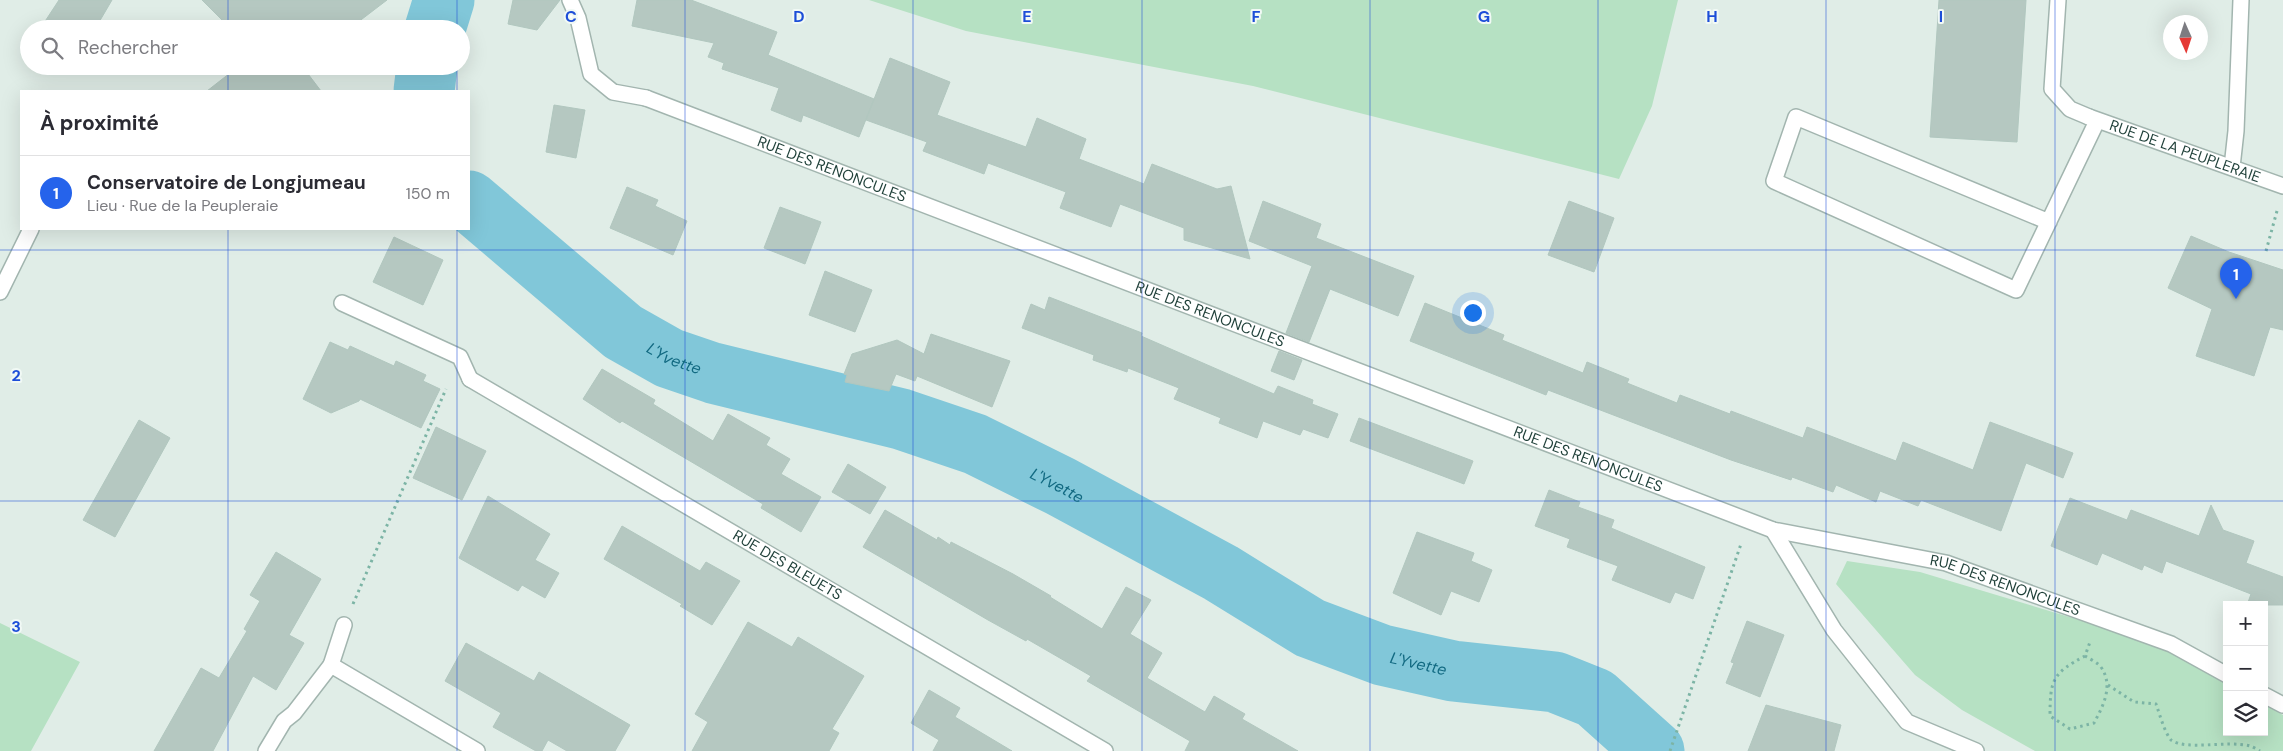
<!DOCTYPE html>
<html lang="fr">
<meta charset="utf-8">
<style>
:root{--surface:#fff;--page:#f7f7f7;--text:#2b2b33;--muted:#7c7c81;--line:#e1e1e2;--accent:#2563eb}
body{margin:0;font-family:"DM Sans",sans-serif;background:var(--page);color:var(--text)}
.controls{position:absolute;right:15px;bottom:15px;display:grid;overflow:hidden;border-radius:0px;box-shadow:0 5px 20px #0002}
.controls button{width:45px;height:45px;display:grid;place-items:center;padding:0;border:0;border-bottom:1px solid var(--line);background:var(--surface);color:var(--text);font:25px sans-serif}
.compass{position:absolute;left:2163px;top:15px;width:45px;height:45px;border-radius:50%;background:var(--surface);box-shadow:0 5px 20px #0002;rotate:177deg}
.you{position:absolute;left:1472px;top:312px;width:18px;height:18px;margin:-12px;border:4px solid #fff;border-radius:50%;background:#1a73e8;box-shadow:0 0 0 8px #1a73e833}
.badge{display:grid;place-items:center;width:32px;height:32px;border-radius:50%;background:var(--accent);color:#fff;font-size:16px;font-weight:700}
.pin{position:absolute;translate:-50% -41px;filter:drop-shadow(0 1px 2px #0008)}
.pin::after{content:'';position:absolute;top:26px;width:18px;height:15px;background:inherit;clip-path:polygon(0 0,100% 0,50% 100%)}
.list{margin:0;padding:0;list-style:none}
h2{display:flex;justify-content:space-between;align-items:center;height:65px;margin:0;padding:0 20px;font-size:21px}
h2 small{font-size:16px;font-weight:400;color:var(--muted)}
.list li{display:grid;grid-template-columns:32px 1fr auto;gap:15px;align-items:center;box-sizing:border-box;height:75px;padding:0 20px;border-top:1px solid var(--line)}
.list b{display:block;font-size:19px;white-space:nowrap}
.list p{margin:0;font-size:16px;white-space:nowrap;color:var(--muted)}
.list em{font-size:16px;font-style:normal;color:var(--muted)}
.icon{flex:none;width:28px;height:28px;fill:none;stroke:currentColor;stroke-width:2;stroke-linecap:round;stroke-linejoin:round}
.map{position:relative;flex:none;width:2283px;height:751px;overflow:hidden}
.search{position:absolute;background:var(--surface);box-shadow:0 5px 20px #0002;left:20px;top:20px;width:450px;height:55px;display:flex;align-items:center;gap:12px;box-sizing:border-box;padding:0 18px;border-radius:28px;color:var(--muted);font-size:19px}
.panel{position:absolute;background:var(--surface);box-shadow:0 5px 20px #0002;left:20px;top:90px;width:450px;height:140px;border-radius:0px}
.map>svg:first-child{display:block}
.green{fill:#b6e1c3}
.lines{fill:none;stroke-linecap:round;stroke-linejoin:round}
.river{stroke:#81c7d9;stroke-width:61}
.building{fill:#b5c8c1;stroke:#b1c7bf}
.lane-casing{stroke:#a2b5af;stroke-width:18}
.street-casing{stroke:#a2b5af;stroke-width:18}
.path{stroke:#7cb4a5;stroke-width:3;stroke-dasharray:2.5 4;stroke-linecap:butt}
.lane{stroke:#fff;stroke-width:15}
.street{stroke:#fff;stroke-width:15}
.grid{fill:none;stroke:#1d4ed8;stroke-width:1;stroke-opacity:0.55}
.labels{text-anchor:middle;dominant-baseline:central;stroke-width:4;stroke-linejoin:round;paint-order:stroke}
.street-label{font-size:15px;fill:#1e3f38;stroke:#f1f9f5}
.water-label{font-size:16px;font-style:italic;fill:#126a82;stroke:#f1f9f5}
.grid-label{font-size:16px;text-anchor:middle;font-weight:bold;fill:#1d4ed8;stroke:#f1f9f5;stroke-width:4;stroke-linejoin:round;paint-order:stroke}
</style>
<div class="map">
<svg width="2283" height="751" viewBox="0 0 2283 751">
<rect width="100%" height="100%" fill="#e0ede7"/>
<path class="green" d="M869 0H1678L1652 106 1619 179 1253 86 966 31Z
M1847 561 1920 572 2166 646 2227 682V732H2264V704L2283 715V751H2035L1962 710 1915 675 1836 584Z
M0 623 80 662 31 751H0Z"/>
<g class="lines">
<g class="river">
<path d="M435 29 444 0"/>
<path d="M424 91 427 66"/>
<path id="s1" d="M469 201 623 332 669 358 713 373 901 419 975 444 1060 486 1221 573 1310 628 1382 655 1453 671 1555 682 1595 698 1654 751"/>
</g>
</g>
<path class="building" d="M59 0H112L95 29H40Z
M202 0H387L349 29H231Z
M513 0H560L537 30 508 24Z
M637 0H691L777 32 768 55 874 99 859 137 803 115 801 122 771 110 779 88 722 69 724 63 708 57 714 43 632 26Z
M1939 0H2026L2017 142 1930 137Z
M890 58 950 82 937 115 1026 147 1037 118 1086 139 1079 159 1144 184 1152 164 1217 189 1231 186 1250 259 1184 240V228L1120 204 1111 227 1060 208 1066 192 988 163 984 174 923 151 927 142 866 120Z
M239 66H302L321 91H207Z
M554 105 585 110 576 158 546 152Z
M627 187 658 200 655 206 687 221 673 255 610 228Z
M1263 201 1321 224 1316 238 1414 276 1398 316 1330 289 1309 342 1286 333 1312 266 1249 241Z
M1569 201 1614 218 1594 272 1548 255Z
M780 207 821 222 805 264 764 248Z
M2191 236 2229 252 2283 270V330L2270 327 2254 376 2196 356 2212 309 2168 288Z
M394 237 443 260 423 305 373 282Z
M825 271 872 290 855 332 809 315Z
M1049 297 1142 333 1141 336 1274 394 1278 386 1313 400 1312 404 1338 414 1328 438 1303 429 1300 435 1263 421 1257 438 1219 423 1221 418 1174 399 1179 388 1128 368 1127 372 1093 360 1094 355 1022 328 1031 304 1045 310Z
M1425 303 1504 335 1502 340 1583 373 1587 362 1629 379 1627 383 1677 403 1680 395 1730 414 1731 411 1803 438 1807 427 1896 461 1903 442 1973 470 1990 422 2073 453 2063 478 2026 463 2001 531 1921 500 1918 506 1880 491 1876 502 1836 485 1833 492 1792 477 1791 480 1731 460 1548 390 1546 395 1410 341Z
M931 334 1010 361 992 407 917 376 915 381 896 374 889 391 845 382 847 375 844 374 852 354 897 340 924 354Z
M330 342 348 350 350 346 394 366 396 361 426 375 423 381 440 389 421 428 360 399 359 401 331 413 303 399Z
M1279 351 1302 360 1294 380 1271 371Z
M602 369 655 400 653 404 713 441 728 414 770 438 766 445 790 459 781 474 821 497 801 532 761 508 763 504 622 421 620 423 583 399Z
M1359 418 1473 461 1464 484 1350 441Z
M139 420 170 438 115 537 83 520Z
M436 427 486 451 462 500 413 478Z
M848 464 886 487 870 514 832 492Z
M1549 490 1580 502 1578 507 1614 520 1611 528 1705 567 1693 599 1675 592 1670 603 1612 580 1618 566 1567 547 1570 539 1535 526Z
M488 496 550 534 535 560 559 573 545 598 522 585 518 591 459 558Z
M2070 498 2127 520 2131 510 2199 536 2211 505 2223 530 2254 541 2246 563 2283 577V605H2247L2251 594 2166 561 2162 573 2144 565 2142 570 2102 553 2097 565 2051 546Z
M885 510 937 540 938 537 950 545 951 542 1013 574 1051 596 1050 597 1102 629 1126 587 1151 600 1130 634 1162 653 1147 678 1205 712 1214 696 1245 714 1242 719 1298 751H1185L1190 741 1087 681 1091 676 1027 639 1026 641 988 620 863 547Z
M622 526 700 571 706 562 740 581 712 625 680 606 682 604 604 559Z
M1417 532 1474 553 1471 561 1492 570 1479 602 1451 591 1441 615 1393 593Z
M276 552 321 579 289 635 304 643 276 690 253 676 213 751H154L201 668 219 678 247 631 244 629 260 601 250 595Z
M1747 621 1784 635 1760 697 1726 683 1734 663 1731 662Z
M748 622 792 647 798 637 864 676 832 729 839 733 829 751H692L708 722 695 714Z
M466 643 534 681 539 672 630 725 615 751H567L548 740 542 751H536L493 727 501 713 445 681Z
M929 690 960 708 955 717 1012 751H933L939 740 911 723Z
M1766 705 1841 725 1834 751H1748Z"/>
<g class="lines">
<g class="lane-casing">
<path id="lane" d="M570 0 578 18 591 74 613 92 646 98
M2058 0 2052 89 2070 109 2089 117
M2232 167 2236 131 2241 0
M2049 222 1796 117 1774 181 2016 290 2097 121
M342 303 460 357 470 379
M331 665 344 625"/>
</g>
<g class="street-casing">
<g id="street">
<path id="s2" d="M646 98 1773 530 1946 563 2171 644 2227 675"/>
<path id="s3" d="M2089 117 2283 186"/>
<path d="M0 292 31 229"/>
<path id="s4" d="M470 379 1105 751"/>
<path d="M1773 530 1834 630 1907 722 1976 751"/>
<path d="M2264 695 2283 705"/>
<path d="M266 751 284 721 294 713 331 665 477 751"/>
</g>
</g>
<path class="path" d="M2266 251 2277 211
M353 604 446 389
M2085 656C2090 659 2098 663 2101 667 2114 686 2103 706 2094 723L2070 729 2050 716C2050 679 2053 673 2085 656L2090 642
M2108 685 2134 702 2156 704C2160 715 2164 731 2171 740 2187 751 2227 740 2250 746 2253 747 2257 749 2260 751
M1670 751 1741 544"/>
<use href="#lane" class="lane"/>
<use href="#street" class="street"/>
</g>
<path class="grid" d="M228 0V29M457 0V29M685 0V751M913 0V751M1142 0V751M1370 0V751M1598 0V751M1826 0V751M2055 0V751M228 66V91M457 66V91M228 229V751M457 229V751M0 250H2283M0 501H2283"/>
<g class="labels">
<g class="street-label">
<text stroke="none"><textPath href="#s3" startOffset="102">RUE DE LA PEUPLERAIE</textPath></text>
<text stroke="none"><textPath href="#s2" startOffset="199">RUE DES RENONCULES</textPath></text>
<text stroke="none"><textPath href="#s2" startOffset="604">RUE DES RENONCULES</textPath></text>
<text stroke="none"><textPath href="#s2" startOffset="1009">RUE DES RENONCULES</textPath></text>
<text stroke="none"><textPath href="#s4" startOffset="368">RUE DES BLEUETS</textPath></text>
<text stroke="none"><textPath href="#s2" startOffset="1446">RUE DES RENONCULES</textPath></text>
</g>
<g class="water-label">
<text stroke="none"><textPath href="#s1" startOffset="260">L'Yvette</textPath></text>
<text stroke="none"><textPath href="#s1" startOffset="665">L'Yvette</textPath></text>
<text stroke="none"><textPath href="#s1" startOffset="1070">L'Yvette</textPath></text>
</g>
</g>
<g class="grid-label">
<text x="571" y="22">C</text>
<text x="799" y="22">D</text>
<text x="1027" y="22">E</text>
<text x="1256" y="22">F</text>
<text x="1484" y="22">G</text>
<text x="1712" y="22">H</text>
<text x="1941" y="22">I</text>
<text x="16" y="381">2</text>
<text x="16" y="632">3</text>
</g>
</svg>
<div class="controls">
<button>+</button>
<button>−</button>
<button><svg class="icon" aria-label="layers" viewBox="0 0 24 24"><path d="M12 4l9 5-9 5-9-5zM3 14l9 5 9-5"/></svg></button>
</div>
<svg class="compass" viewBox="-18 -18 36 36"><path d="M0-13l5 13h-10z" fill="#e53935"/><path d="M0 13l5-13h-10z" fill="#7c7c81"/></svg>
<div class="you"></div>
<div class="pin badge" style="left:2236px;top:299px">1</div>
<div class="search"><svg class="icon" aria-label="search" viewBox="0 0 24 24"><circle cx="10" cy="10" r="6"/><path d="M15 15l6 6"/></svg>Rechercher</div>
<section class="panel">
<h2>À proximité<small></small></h2>
<ul class="list">
<li><span class="badge">1</span><div><b>Conservatoire de Longjumeau</b><p>Lieu · Rue de la Peupleraie</p></div><em>150 m</em></li>
</ul>
</section>
</div>
